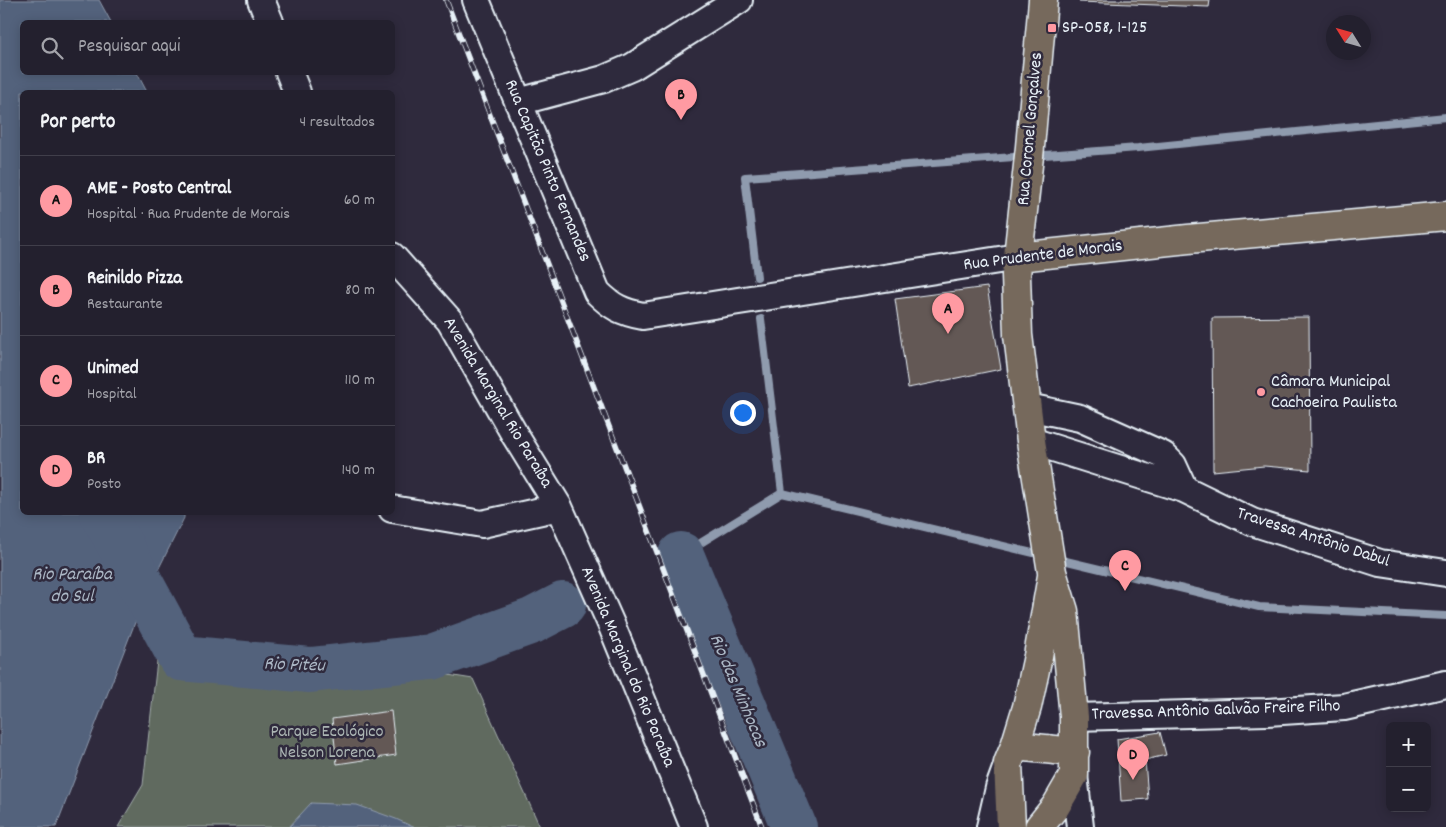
<!DOCTYPE html>
<html lang="pt">
<meta charset="utf-8">
<style>
:root{--surface:#23202e;--page:#2b2836;--text:#f1f3f6;--muted:#a3a3aa;--line:#403e4a;--accent:#ff9aa2}
body{margin:0;font-family:Dekko,sans-serif;background:var(--page);color:var(--text)}
.controls{position:absolute;right:15px;bottom:15px;display:grid;overflow:hidden;border-radius:8px;box-shadow:0 2px 12px #0003}
.controls button{width:45px;height:45px;display:grid;place-items:center;padding:0;border:0;border-bottom:1px solid var(--line);background:var(--surface);color:var(--text);font:25px sans-serif}
.compass{position:absolute;left:1326px;top:15px;width:45px;height:45px;border-radius:50%;background:var(--surface);box-shadow:0 2px 12px #0003;rotate:307deg}
.you{position:absolute;left:742px;top:412px;width:18px;height:18px;margin:-12px;border:4px solid #fff;border-radius:50%;background:#1a73e8;box-shadow:0 0 0 8px #1a73e833}
.badge{display:grid;place-items:center;width:32px;height:32px;border-radius:50%;background:var(--accent);color:#111;font-size:16px;font-weight:700}
.pin{position:absolute;translate:-50% -41px;filter:drop-shadow(0 1px 2px #0008)}
.pin::after{content:'';position:absolute;top:26px;width:18px;height:15px;background:inherit;clip-path:polygon(0 0,100% 0,50% 100%)}
.list{margin:0;padding:0;list-style:none}
h2{display:flex;justify-content:space-between;align-items:center;height:65px;margin:0;padding:0 20px;font-size:21px}
h2 small{font-size:16px;font-weight:400;color:var(--muted)}
.list li{display:grid;grid-template-columns:32px 1fr auto;gap:15px;align-items:center;box-sizing:border-box;height:90px;padding:0 20px;border-top:1px solid var(--line)}
.list b{display:block;font-size:19px;white-space:nowrap}
.list p{margin:0;font-size:16px;white-space:nowrap;color:var(--muted)}
.list em{font-size:16px;font-style:normal;color:var(--muted)}
.icon{flex:none;width:28px;height:28px;fill:none;stroke:currentColor;stroke-width:2;stroke-linecap:round;stroke-linejoin:round}
.map{position:relative;flex:none;width:1446px;height:827px;overflow:hidden}
.search{position:absolute;background:var(--surface);box-shadow:0 2px 12px #0003;left:20px;top:20px;width:375px;height:55px;display:flex;align-items:center;gap:12px;box-sizing:border-box;padding:0 18px;border-radius:8px;color:var(--muted);font-size:19px}
.panel{position:absolute;background:var(--surface);box-shadow:0 2px 12px #0003;left:20px;top:90px;width:375px;height:425px;border-radius:8px}
.map>svg:first-child{display:block}
.green{fill:#616b5f;stroke:#a4aeac}
.water{fill:#53627c;stroke:#8f9bae}
.lines{fill:none;stroke-linecap:round;stroke-linejoin:round}
.stream{stroke:#8f9bae;stroke-width:8}
.river{stroke:#53627c;stroke-width:46}
.building{fill:#645954;stroke:#e8f1f8}
.minor-casing{stroke:#e8f1f8;stroke-width:30}
.major-casing{stroke:#e8f1f8;stroke-width:31}
.minor{stroke:#2f2a3d;stroke-width:26}
.major{stroke:#76695c;stroke-width:28}
.rail-casing{stroke:#e8f1f8;stroke-width:5.5}
.rail{stroke:#2f2a3d;stroke-width:4;stroke-dasharray:11;stroke-linecap:butt}
.poi-dot{fill:#ff9aa2;stroke:#2f2a3d;stroke-width:2}
.labels{text-anchor:middle;dominant-baseline:central;stroke-width:5;stroke-linejoin:round;paint-order:stroke}
.poi-label{font-size:18px;fill:#e8f1f8;stroke:#2f2a3d;text-anchor:start}
.street-label{font-size:18px;fill:#e8f1f8;stroke:#2f2a3d}
.park-label{font-size:18px;fill:#abb5b3;stroke:#2f2a3d}
.water-label{font-size:19px;font-style:italic;fill:#acb8c6;stroke:#2f2a3d}
</style>
<div class="map">
<svg width="1446" height="827" viewBox="0 0 1446 827">
<rect width="100%" height="100%" fill="#2f2a3d"/>
<filter id="ink" filterUnits="userSpaceOnUse"><feTurbulence type="fractalNoise" baseFrequency=".02" numOctaves="2"/><feDisplacementMap in="SourceGraphic" scale="10" xChannelSelector="R" yChannelSelector="G"/><feConvolveMatrix kernelMatrix="1 2 1 2 8 2 1 2 1" color-interpolation-filters="sRGB"/></filter>
<g filter="url(#ink)">
<path class="green" d="M335 657 473 679 540 827H118L143 785 157 661 260 665Z"/>
<path class="water" d="M0 0H99L111 22H22V72L137 73 147 92H22V512L184 513V518L146 594 56 827H0Z
M311 803 357 805 396 819 413 827H289Z"/>
<g class="lines">
<path class="stream" d="M1045 155 1138 148 1446 117
M757 277 745 177 1014 157
M761 319 782 493
M681 555 782 493 1259 607 1446 616"/>
<path class="river" d="M102 512 181 658 310 670 432 657 532 621 563 605
M681 555 794 827"/>
</g>
<path class="building" d="M1080 0H1210L1209 7 1079 2Z
M987 287 1001 369 908 388 895 299Z
M1309 317 1310 470 1264 466 1213 471 1212 318Z
M391 711 396 755 337 764 332 719Z
M1160 732 1166 755 1145 760 1148 799 1121 801 1117 739Z"/>
<g class="lines">
<g class="minor-casing">
<path id="minor" d="M261 0 270 22
M476 0 597 292C612 307 622 312 643 316L1018 257
M289 72 297 92
M518 102 604 79 632 67 739 0
M392 256 450 321 516 437 559 507 611 624 694 827
M1028 407 1080 418 1163 455 1173 465 1184 489 1031 441
M1184 489 1252 522 1380 563 1446 573
M392 509 482 524 559 507
M1074 717 1267 712 1344 707 1446 684
M1074 775 1080 827
M990 827 999 788 1007 766"/>
</g>
<g class="major-casing">
<path id="major" d="M1018 257 1188 239 1446 216
M1015 746 1075 752
M1011 827 1008 763 1015 746 1027 707 1038 656 1052 576
M1039 827 1056 806 1074 775V717L1064 611 1052 572 1031 441 1018 335 1016 275 1030 147 1043 0"/>
</g>
<use href="#minor" class="minor"/>
<use href="#major" class="major"/>
<g class="rail-casing">
<path id="rail" d="M446 0 762 827"/>
</g>
<use href="#rail" class="rail"/>
</g>
</g>
<g class="poi-dot">
<rect x="1047" y="23" width="10" height="10" rx="2.5"/>
<circle cx="1261" cy="392" r="5"/>
</g>
<g class="labels">
<g class="poi-label">
<text x="1062" y="28">SP-058, 1-125</text>
<text x="1271" y="382">Câmara Municipal<tspan x="1271" dy="21">Cachoeira Paulista</tspan></text>
</g>
<g class="street-label">
<text transform="translate(1031 129) rotate(-85)">Rua Coronel Gonçalves</text>
<text transform="translate(547 171) rotate(67)">Rua Capitão Pinto Fernandes</text>
<text transform="translate(1043 256) rotate(-7)">Rua Prudente de Morais</text>
<text transform="translate(497 403) rotate(59)">Avenida Marginal Rio Paraíba</text>
<text transform="translate(1313 538) rotate(18)">Travessa Antônio Dabul</text>
<text transform="translate(627 667) rotate(67)">Avenida Marginal do Rio Paraíba</text>
<text transform="translate(1216 711) rotate(-2)">Travessa Antônio Galvão Freire Filho</text>
</g>
<g class="park-label">
<text x="327" y="732">Parque Ecológico<tspan x="327" dy="21">Nelson Lorena</tspan></text>
</g>
<g class="water-label">
<text x="72" y="575">Rio Paraíba<tspan x="72" dy="22">do Sul</tspan></text>
<text transform="translate(294 666) rotate(2)">Rio Pitéu</text>
<text transform="translate(737 691) rotate(67)">Rio das Minhocas</text>
</g>
</g>
</svg>
<div class="controls">
<button>+</button>
<button>−</button>
</div>
<svg class="compass" viewBox="-18 -18 36 36"><path d="M0-13l5 13h-10z" fill="#e53935"/><path d="M0 13l5-13h-10z" fill="#a3a3aa"/></svg>
<div class="you"></div>
<div class="pin badge" style="left:948px;top:334px">A</div>
<div class="pin badge" style="left:681px;top:120px">B</div>
<div class="pin badge" style="left:1125px;top:591px">C</div>
<div class="pin badge" style="left:1133px;top:780px">D</div>
<div class="search"><svg class="icon" aria-label="search" viewBox="0 0 24 24"><circle cx="10" cy="10" r="6"/><path d="M15 15l6 6"/></svg>Pesquisar aqui</div>
<section class="panel">
<h2>Por perto<small>4 resultados</small></h2>
<ul class="list">
<li><span class="badge">A</span><div><b>AME - Posto Central</b><p>Hospital · Rua Prudente de Morais</p></div><em>60 m</em></li>
<li><span class="badge">B</span><div><b>Reinildo Pizza</b><p>Restaurante</p></div><em>80 m</em></li>
<li><span class="badge">C</span><div><b>Unimed</b><p>Hospital</p></div><em>110 m</em></li>
<li><span class="badge">D</span><div><b>BR</b><p>Posto</p></div><em>140 m</em></li>
</ul>
</section>
</div>
